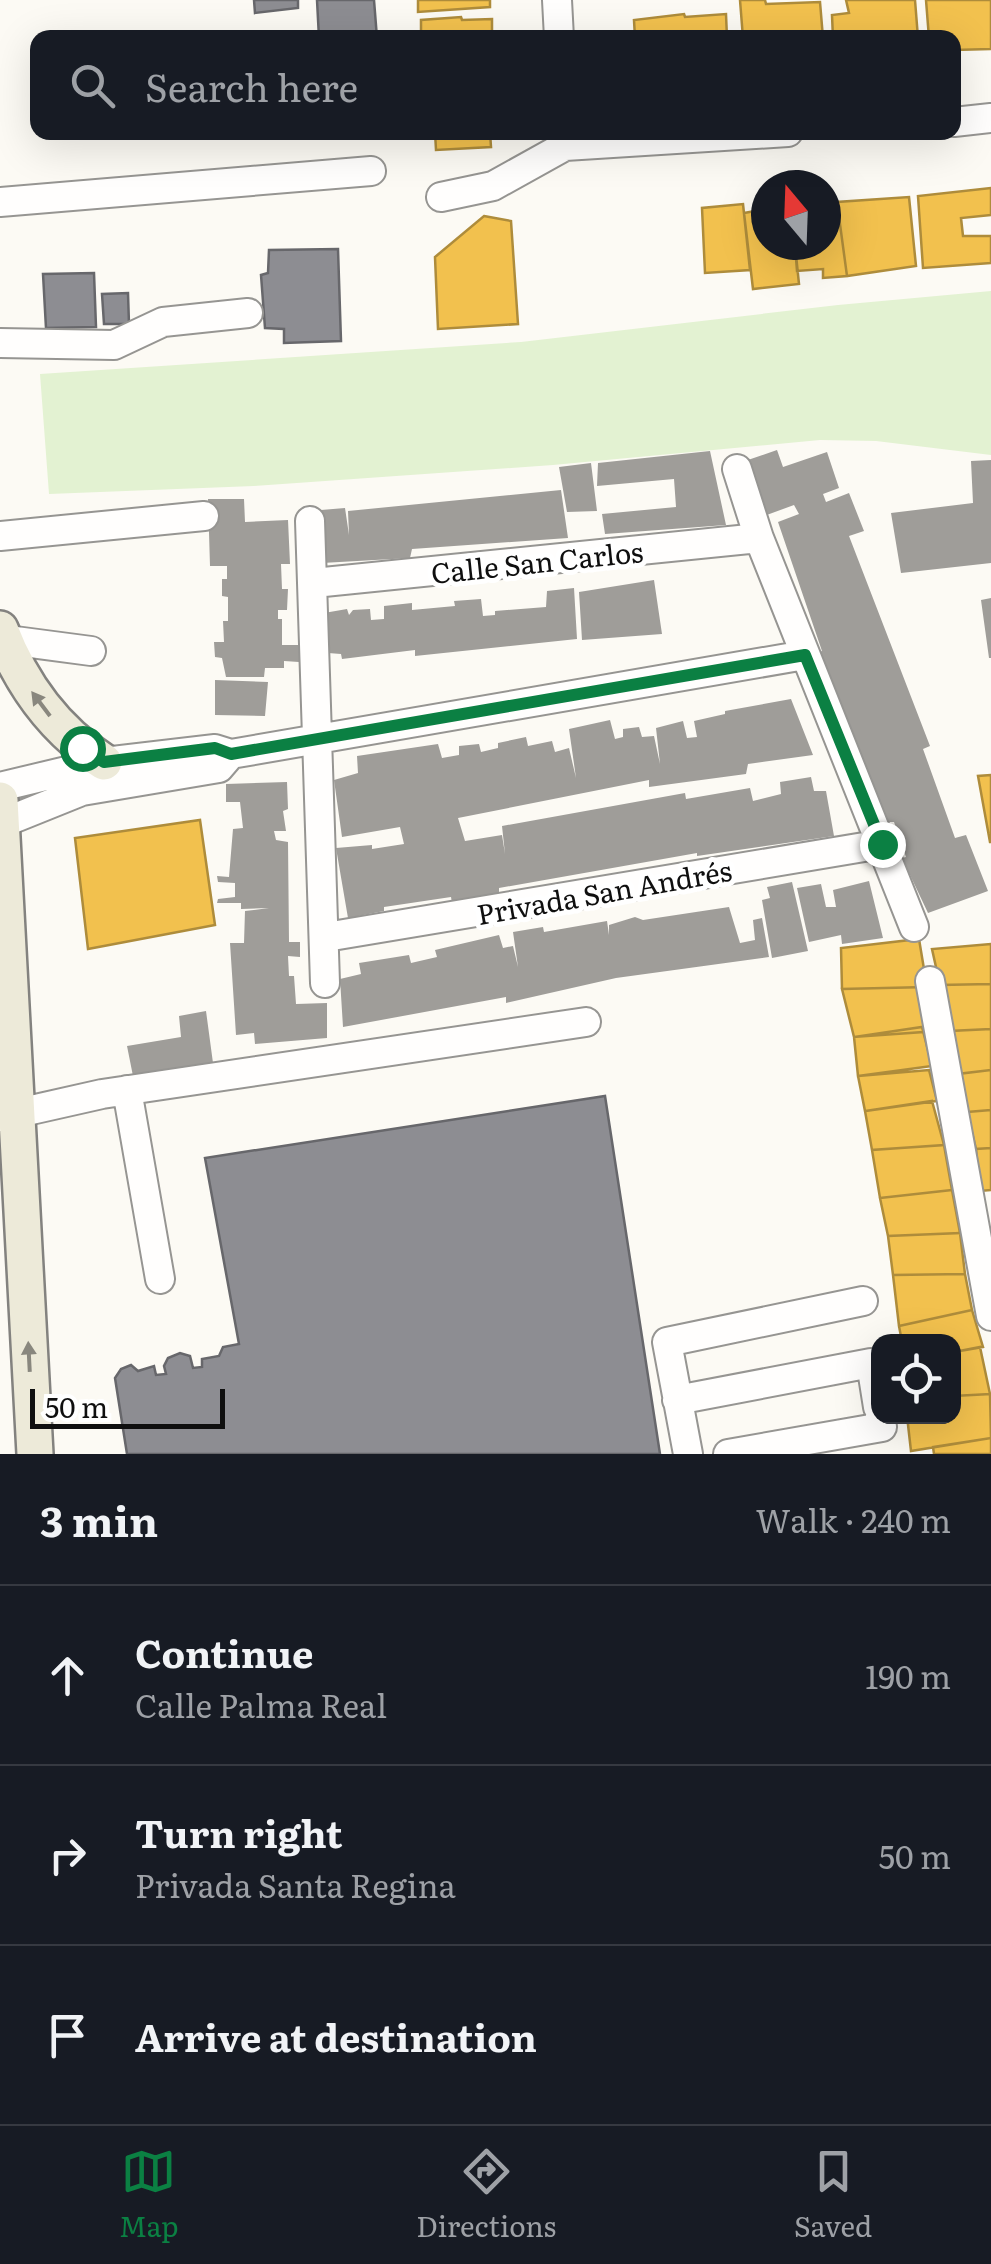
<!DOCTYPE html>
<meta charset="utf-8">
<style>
:root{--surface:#171b24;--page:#20242c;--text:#f1f3f6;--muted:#9ea1a6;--line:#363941;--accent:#0b8043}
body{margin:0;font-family:Literata,serif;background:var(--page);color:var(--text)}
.controls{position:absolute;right:30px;bottom:30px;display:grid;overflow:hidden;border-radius:20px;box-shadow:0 10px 40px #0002}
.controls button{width:90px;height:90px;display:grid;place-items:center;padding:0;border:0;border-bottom:2px solid var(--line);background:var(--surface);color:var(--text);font:50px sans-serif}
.compass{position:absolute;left:751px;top:170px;width:90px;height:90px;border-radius:50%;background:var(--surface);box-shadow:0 10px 40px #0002;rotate:341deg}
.scale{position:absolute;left:30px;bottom:25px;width:195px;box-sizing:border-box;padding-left:10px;border:5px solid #0f0f0f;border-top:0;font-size:28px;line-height:35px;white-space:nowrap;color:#0f0f0f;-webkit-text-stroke:8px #fff;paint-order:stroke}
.stop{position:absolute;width:30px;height:30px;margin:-22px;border:8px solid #0b8043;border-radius:50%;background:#fff}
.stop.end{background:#0b8043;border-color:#fff;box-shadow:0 2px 10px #0008}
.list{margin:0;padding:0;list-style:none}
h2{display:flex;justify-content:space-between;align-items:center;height:130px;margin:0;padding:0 40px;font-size:42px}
h2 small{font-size:32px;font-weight:400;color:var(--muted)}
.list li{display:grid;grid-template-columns:65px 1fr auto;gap:30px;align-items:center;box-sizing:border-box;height:180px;padding:0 40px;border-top:2px solid var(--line)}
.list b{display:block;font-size:38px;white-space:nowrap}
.list p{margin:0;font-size:32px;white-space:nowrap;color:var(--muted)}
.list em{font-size:32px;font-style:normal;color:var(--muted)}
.icon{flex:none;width:55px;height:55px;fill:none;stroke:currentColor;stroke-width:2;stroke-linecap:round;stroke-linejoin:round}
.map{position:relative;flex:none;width:991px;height:1454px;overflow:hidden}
.search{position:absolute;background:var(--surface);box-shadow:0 10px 40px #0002;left:30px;right:30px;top:30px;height:110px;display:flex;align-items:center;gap:25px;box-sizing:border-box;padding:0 35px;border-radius:20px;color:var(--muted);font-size:38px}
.sheet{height:670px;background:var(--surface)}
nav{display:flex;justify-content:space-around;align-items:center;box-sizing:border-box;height:140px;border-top:2px solid var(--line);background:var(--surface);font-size:28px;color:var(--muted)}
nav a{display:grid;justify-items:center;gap:5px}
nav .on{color:var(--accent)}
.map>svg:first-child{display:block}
.park{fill:#e3f2d2}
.homes{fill:#f2c14e;stroke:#ae8c3b;stroke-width:2.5}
.industry{fill:#8d8d92;stroke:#67676b;stroke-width:2.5}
.building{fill:#9f9d99}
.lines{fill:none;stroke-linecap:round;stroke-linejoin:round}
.minor-casing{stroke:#969592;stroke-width:32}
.major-casing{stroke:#83827f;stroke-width:40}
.minor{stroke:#fffefd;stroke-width:28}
.major{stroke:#edead9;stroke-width:35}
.oneway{fill:#89877e}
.route{stroke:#0b8043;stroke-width:12}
.labels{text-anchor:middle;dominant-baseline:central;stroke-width:10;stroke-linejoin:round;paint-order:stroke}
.street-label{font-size:28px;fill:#0f0f0f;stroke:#fff}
</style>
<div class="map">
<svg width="991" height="1454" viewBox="0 0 991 1454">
<rect width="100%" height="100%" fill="#fcfaf4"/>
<path class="park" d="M991 291V455L876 441 820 440 553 465 254 486 49 494 40 374 521 342 838 305Z"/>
<path class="homes" d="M418 0H490V7L418 12Z
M740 0H765L766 4 820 2 823 38H743Z
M846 0H915L918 38H833L832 15 849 13Z
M926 0H991V49L954 50V38H929Z
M684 14 685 17 726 14 727 38H635L634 20Z
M461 17 462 20 492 19V38H421V20Z
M435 132H490L491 147 436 150Z
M991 188V215L961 218 963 236H991V263L923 268 918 196Z
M909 197 916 266 847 276 837 202Z
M837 202 847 276 823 278V269L797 271 795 245H826V203Z
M743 204 750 270 705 273 702 208Z
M766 209V245H795L799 284 753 289 744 213Z
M484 216 511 221 518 324 438 329 435 257Z
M991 775V842H990L978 776Z
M200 820 215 925 88 949 75 838Z
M919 939 927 987 842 989 841 948Z
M991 944V984L940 985 932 949Z
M991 984V1029L950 1031 940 985Z
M927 987 923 1032 854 1037 842 989Z
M922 1027 932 1066 858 1076 854 1037Z
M991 1029V1070L957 1074 950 1031Z
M929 1070 937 1101 865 1111 858 1076Z
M991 1070V1110L967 1112 957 1074Z
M932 1101 944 1145 872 1150 865 1111Z
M991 1110V1148L976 1149 967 1112Z
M944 1145 952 1190 880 1198 872 1150Z
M991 1148V1190L980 1191 976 1149Z
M952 1190 960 1233 888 1236 880 1198Z
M960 1233 965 1274 893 1275 888 1236Z
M965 1274 972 1310 899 1326 893 1275Z
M972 1310 983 1347 954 1352V1342H902L899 1326Z
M980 1347 990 1394 954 1396V1352Z
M990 1394 991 1438 911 1451 907 1416H954V1396Z
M991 1438V1454H934L933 1447Z"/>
<path class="industry" d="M254 0H298V8L255 13Z
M317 0H374L377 38H319Z
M338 249 341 341 284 343V329L265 328 261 275 268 273 269 250Z
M94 273 96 327 46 328 43 274Z
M128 293 129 324H104L102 294Z
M605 1096 660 1454H127L115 1378 121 1369 131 1365 138 1371 154 1366 156 1375 166 1374 164 1366 168 1358 180 1353 190 1356 193 1368 202 1367V1359L219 1356 223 1347 239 1344 205 1158Z"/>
<path class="building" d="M777 450 783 467 827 452 839 488 823 494 826 502 849 493 864 531 849 536 930 746 923 749 955 838 966 835 988 891 928 913 902 858 906 857 894 822H887L811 655 822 651 778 522 799 514 794 505 764 516 742 462Z
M710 451 726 525 605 534 602 514 676 507 674 479 597 486 598 463Z
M991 460V563L901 573 891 513 973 503 971 461Z
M591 463 597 511 567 512 559 467Z
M561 490 568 538 412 549 410 558 322 563 321 510 345 508 349 535 348 511Z
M208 499H244L245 522 288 520 290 564H281L282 589H288L287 610H278V619H282V645H299V662L284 661V668H265L264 677H226L222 658 215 657 214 642H224L223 621H228V597L222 596V579H227V566H210Z
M654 580 662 634 582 640 579 592Z
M574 588 577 639 415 656V650L342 659 341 654 328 653 329 636 324 634V613L347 609 349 615 353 610 370 609 371 620 384 619V606L412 603V610L455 606 454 601 481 599 483 616 495 615V611L546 607 547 591Z
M991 598V658H989L981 600Z
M215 680 268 682 265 716 215 715Z
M791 699 813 755 748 764 746 774 649 787V780L458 818 465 841 502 835 505 854 502 826 685 793 686 799 750 788 753 801 781 794 780 782 811 777 814 791H826L834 836 697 856V853L499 888V894L452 903 451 897 384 907V911L348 918 336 848 372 845V849L404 844 400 827 342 837 334 780 358 773 357 756 438 744 442 758 459 755V746L479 744 481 752 498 748V743L526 737 528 746 552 741 555 752 569 748 576 778 569 729 610 720 615 739 623 737V729L639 727 642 737 654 736 660 764 656 728 683 721 687 738 697 737 694 721 725 714V711Z
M287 782 288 809 283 811 286 831H274L276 840 288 842 289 942H300V957L288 956 289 976H294L296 1004 327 1003V1038L255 1044 254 1033 236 1035 230 943H244L245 911 269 908 241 909V903H217L218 899 235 897V883L218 882 217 876 229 877 233 829 243 828 240 802H226V784Z
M869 881 883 938 842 944 841 935 809 942 797 888 821 884 826 907H836L833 890Z
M792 882 808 951 772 958 762 900 770 898 767 887Z
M729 907 740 943 755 940 753 920 762 918 769 957 616 978 506 1003V997L343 1027 340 979 361 974 359 963 409 955 411 963 437 957 435 950 499 935 503 948 513 946 518 967 513 932 543 927 544 932 607 921 609 935V925L635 917 643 920Z
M206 1011 213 1063 133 1076 127 1046 181 1037 179 1016Z"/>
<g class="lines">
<g class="minor-casing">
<path id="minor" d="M557 0 559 38
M954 122 991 118
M441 197 493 186 565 146 788 132
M0 202 371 171
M0 343 114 345 163 322 248 313
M737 469 759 538 914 927
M310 521 325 983
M0 536 204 516
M314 583 759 538
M0 639 91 651
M0 787 104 762 215 749 231 754 805 655
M0 824 82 791 219 768 231 754
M326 937 882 844
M930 981 991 1316
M127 1090 160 1279
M0 1117 102 1094 586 1022
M677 1400 871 1363 878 1407
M688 1454 667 1342 863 1301
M728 1454 882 1427 880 1416"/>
</g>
<g class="major-casing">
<path id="major" d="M0 629C21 684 54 730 104 762
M0 800 35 1454"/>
</g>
<use href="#minor" class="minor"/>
<use href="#major" class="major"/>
</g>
<defs><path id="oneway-solid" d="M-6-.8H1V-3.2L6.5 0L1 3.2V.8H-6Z" transform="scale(2.5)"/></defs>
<g class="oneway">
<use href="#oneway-solid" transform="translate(41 704) rotate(-127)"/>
<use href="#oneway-solid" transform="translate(29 1357) rotate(-93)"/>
</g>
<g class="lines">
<path class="route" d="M82 748 104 762 215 748 231 754 805 655 882 844"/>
</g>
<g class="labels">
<g class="street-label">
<text transform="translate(537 561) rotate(-6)">Calle San Carlos</text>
<text transform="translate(604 891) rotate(-10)">Privada San Andrés</text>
</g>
</g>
</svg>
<div class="controls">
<button><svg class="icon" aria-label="locate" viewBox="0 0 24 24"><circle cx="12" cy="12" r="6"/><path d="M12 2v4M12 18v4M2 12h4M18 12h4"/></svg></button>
</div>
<svg class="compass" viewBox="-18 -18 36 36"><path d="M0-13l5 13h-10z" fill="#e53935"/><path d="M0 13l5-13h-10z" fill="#9ea1a6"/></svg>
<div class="scale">50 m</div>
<div class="stop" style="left:82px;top:748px"></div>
<div class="stop end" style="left:882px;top:844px"></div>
<div class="search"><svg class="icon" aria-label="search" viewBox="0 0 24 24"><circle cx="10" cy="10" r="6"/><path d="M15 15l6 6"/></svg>Search here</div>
</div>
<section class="sheet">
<h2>3 min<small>Walk · 240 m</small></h2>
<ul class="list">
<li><svg class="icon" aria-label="ahead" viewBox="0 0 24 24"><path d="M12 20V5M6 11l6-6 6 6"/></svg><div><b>Continue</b><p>Calle Palma Real</p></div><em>190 m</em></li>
<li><svg class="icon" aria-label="right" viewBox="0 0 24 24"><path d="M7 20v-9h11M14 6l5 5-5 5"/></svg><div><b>Turn right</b><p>Privada Santa Regina</p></div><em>50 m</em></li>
<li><svg class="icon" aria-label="arrive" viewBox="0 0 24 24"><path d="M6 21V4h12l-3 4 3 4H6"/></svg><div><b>Arrive at destination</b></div></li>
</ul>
</section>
<nav>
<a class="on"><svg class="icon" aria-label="map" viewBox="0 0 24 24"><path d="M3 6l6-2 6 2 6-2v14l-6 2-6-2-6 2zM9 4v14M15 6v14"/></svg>Map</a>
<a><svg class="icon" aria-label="directions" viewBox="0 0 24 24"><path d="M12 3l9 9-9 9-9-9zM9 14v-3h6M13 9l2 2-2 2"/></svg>Directions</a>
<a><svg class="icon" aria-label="saved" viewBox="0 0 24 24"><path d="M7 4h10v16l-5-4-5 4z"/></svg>Saved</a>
</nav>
